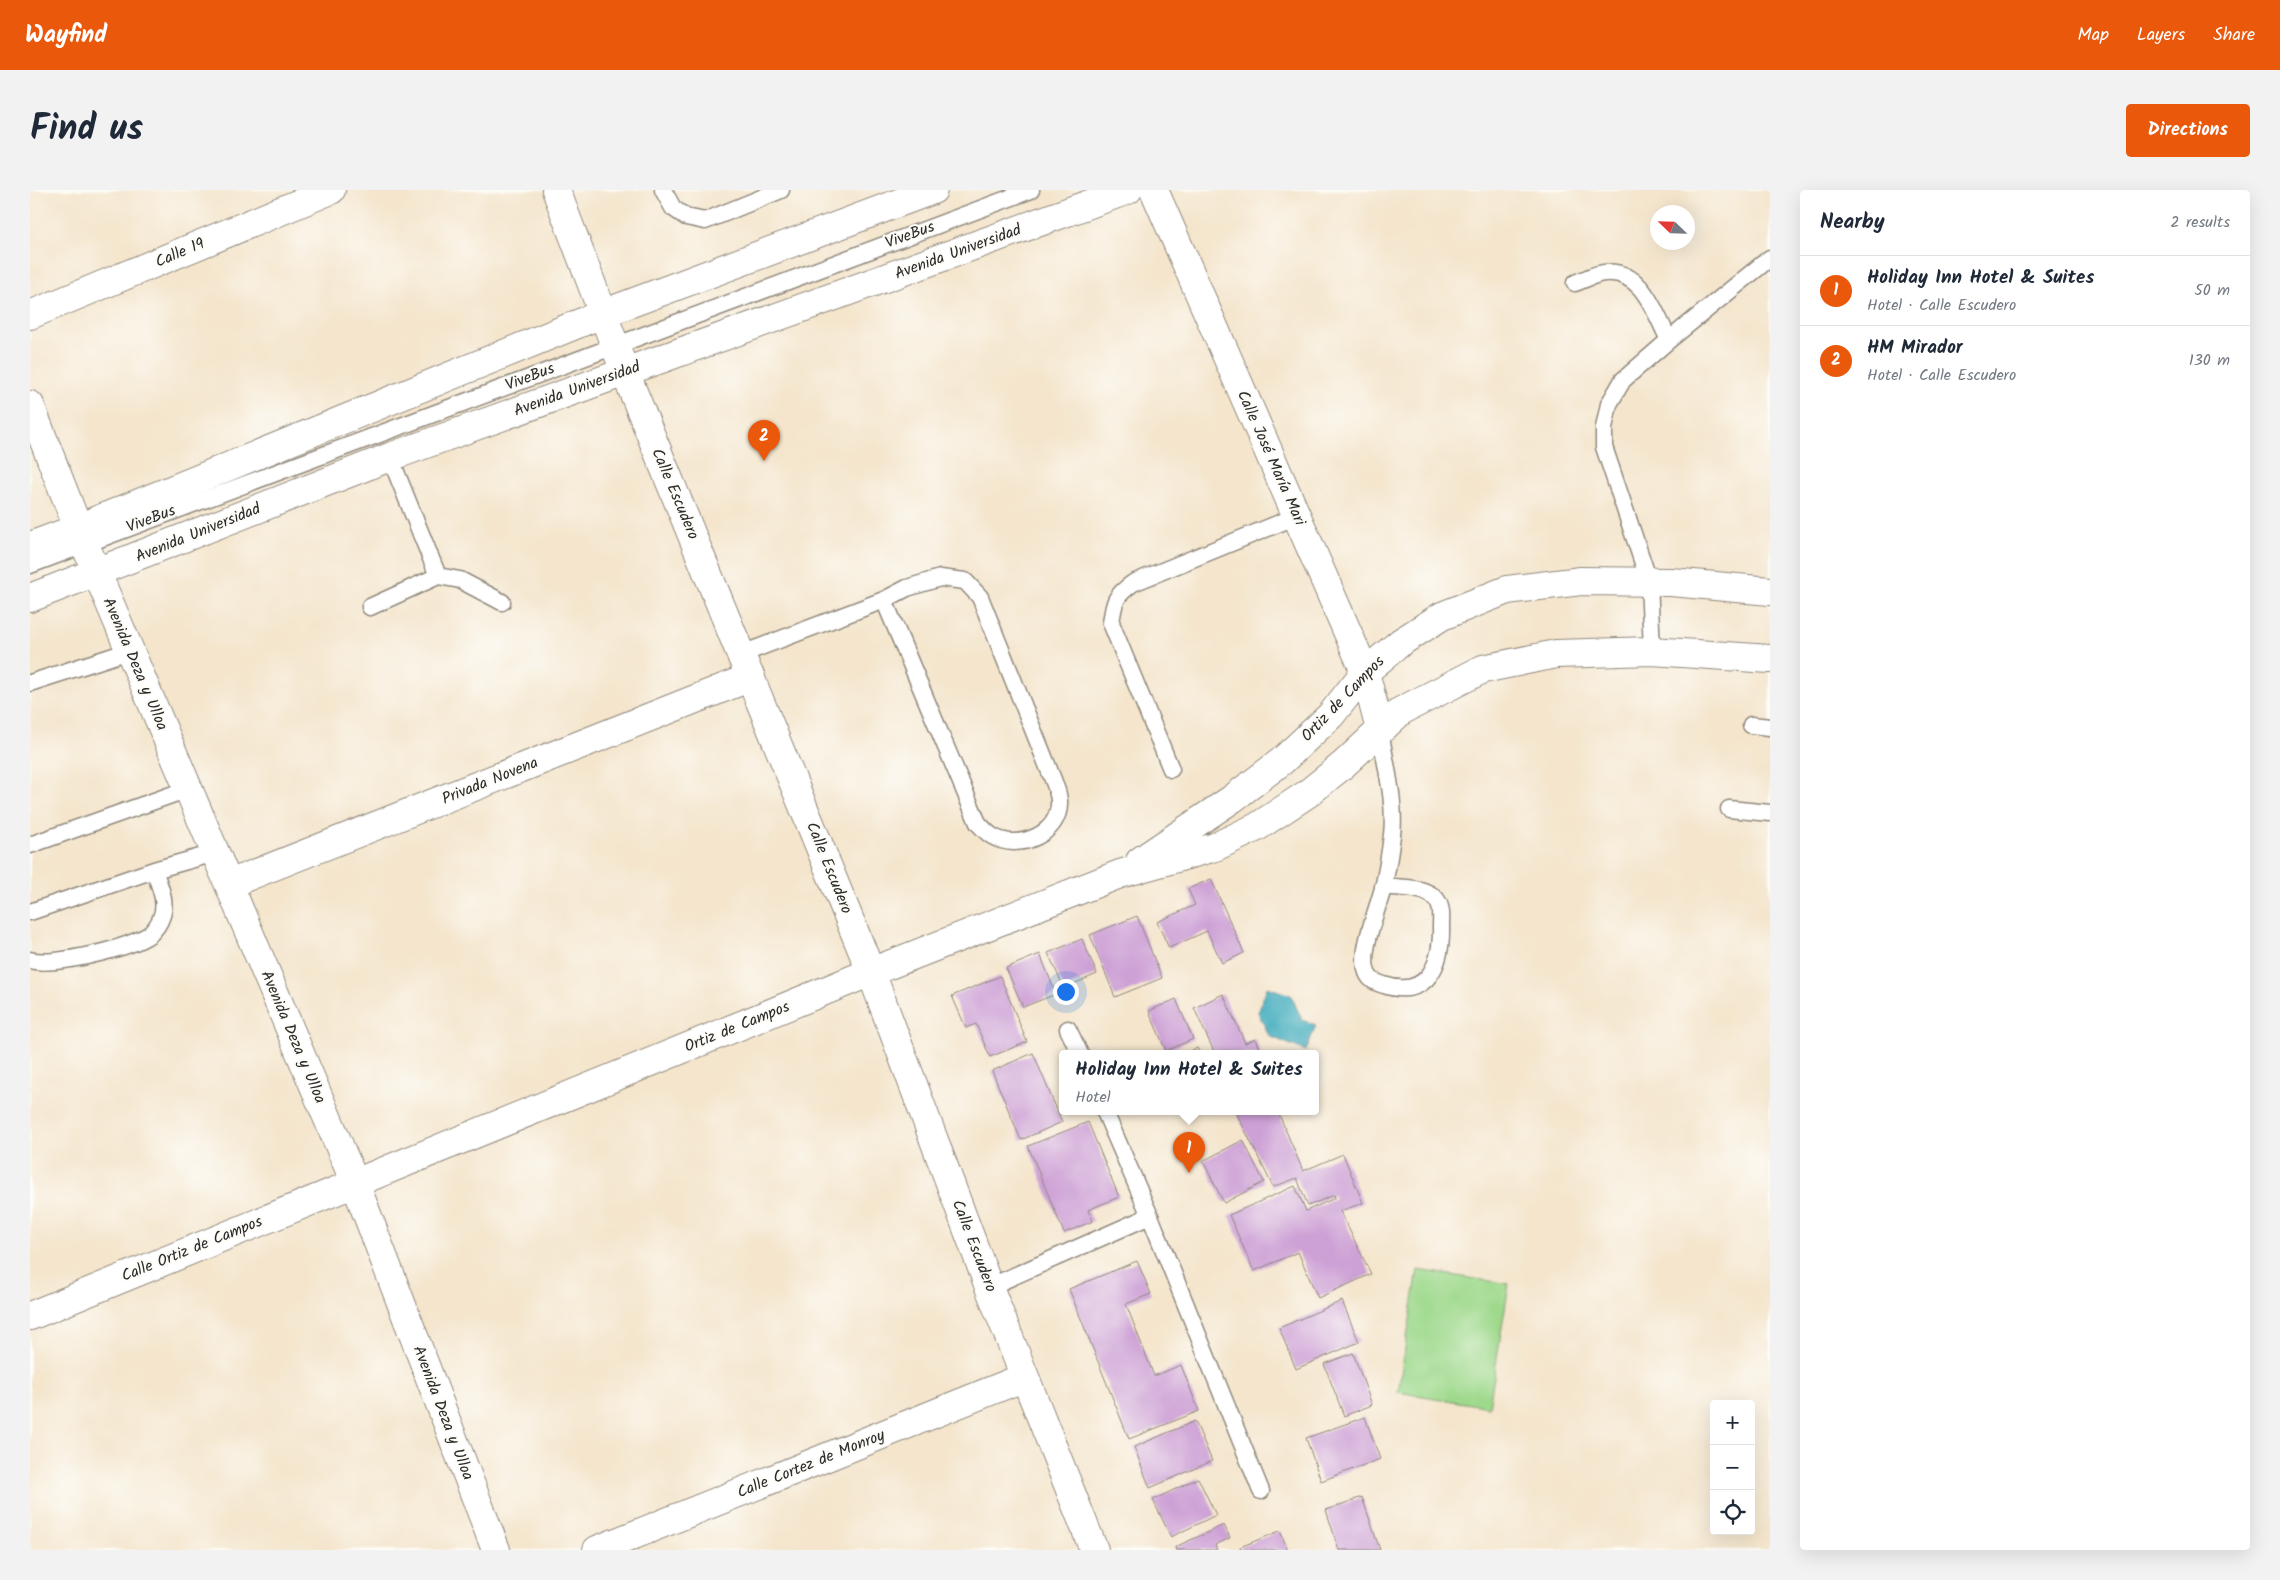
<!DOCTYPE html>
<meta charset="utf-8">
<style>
:root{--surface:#fff;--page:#f2f2f3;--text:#1f2937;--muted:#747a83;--line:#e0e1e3;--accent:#ea580c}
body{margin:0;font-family:Kalam,sans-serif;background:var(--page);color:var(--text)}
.controls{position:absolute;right:15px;bottom:15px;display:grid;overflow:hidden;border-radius:5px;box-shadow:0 5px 20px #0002}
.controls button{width:45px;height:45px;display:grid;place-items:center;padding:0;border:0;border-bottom:1px solid var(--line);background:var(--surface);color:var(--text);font:25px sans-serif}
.compass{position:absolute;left:1620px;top:15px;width:45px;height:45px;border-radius:50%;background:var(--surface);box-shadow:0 5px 20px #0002;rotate:293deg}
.you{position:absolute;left:1035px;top:801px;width:18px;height:18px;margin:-12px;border:4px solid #fff;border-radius:50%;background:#1a73e8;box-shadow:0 0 0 8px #1a73e833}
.badge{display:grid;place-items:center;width:32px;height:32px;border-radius:50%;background:var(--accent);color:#fff;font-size:16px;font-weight:700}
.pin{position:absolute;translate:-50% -41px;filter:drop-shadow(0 1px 2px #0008)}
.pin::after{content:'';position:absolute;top:26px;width:18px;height:15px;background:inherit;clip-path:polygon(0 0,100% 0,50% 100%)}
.popup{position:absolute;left:1029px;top:860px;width:260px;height:65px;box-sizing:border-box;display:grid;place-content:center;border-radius:5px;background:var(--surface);filter:drop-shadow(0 1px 4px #0005);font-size:16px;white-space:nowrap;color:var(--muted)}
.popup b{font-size:19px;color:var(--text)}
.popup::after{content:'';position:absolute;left:50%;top:100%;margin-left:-10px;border:10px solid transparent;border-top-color:var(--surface)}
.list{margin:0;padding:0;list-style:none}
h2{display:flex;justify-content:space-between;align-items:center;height:65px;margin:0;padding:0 20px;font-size:21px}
h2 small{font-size:16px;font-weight:400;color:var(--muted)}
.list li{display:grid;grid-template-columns:32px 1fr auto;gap:15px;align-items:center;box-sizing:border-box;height:70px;padding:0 20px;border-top:1px solid var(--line)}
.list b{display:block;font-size:19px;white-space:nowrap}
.list p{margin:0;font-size:16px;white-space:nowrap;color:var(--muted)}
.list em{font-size:16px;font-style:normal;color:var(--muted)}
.icon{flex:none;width:28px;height:28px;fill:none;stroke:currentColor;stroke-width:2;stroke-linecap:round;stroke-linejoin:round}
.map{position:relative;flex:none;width:1740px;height:1360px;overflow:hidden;border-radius:5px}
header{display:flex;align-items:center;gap:30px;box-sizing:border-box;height:70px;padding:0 25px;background:var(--accent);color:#fff}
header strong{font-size:24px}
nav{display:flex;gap:28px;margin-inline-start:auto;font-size:18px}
.intro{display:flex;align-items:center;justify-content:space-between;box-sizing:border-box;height:120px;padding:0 30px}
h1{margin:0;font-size:35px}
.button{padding:12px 22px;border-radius:5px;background:var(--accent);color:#fff;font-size:18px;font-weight:700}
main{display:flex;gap:30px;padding:0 30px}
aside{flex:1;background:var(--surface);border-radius:5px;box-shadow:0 5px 20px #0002}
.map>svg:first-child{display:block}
.green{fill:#9ed98c;stroke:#64825c}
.water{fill:#3daabc;stroke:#346a74}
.building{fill:#cda1d6}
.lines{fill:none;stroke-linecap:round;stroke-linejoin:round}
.lane-casing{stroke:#90887c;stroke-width:19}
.street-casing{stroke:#90887c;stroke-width:30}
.secondary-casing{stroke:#90887c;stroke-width:30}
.primary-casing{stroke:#90887c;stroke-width:30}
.lane{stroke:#fff;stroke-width:16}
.street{stroke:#fff;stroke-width:28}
.secondary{stroke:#fff;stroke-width:28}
.primary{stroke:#fff;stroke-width:28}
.labels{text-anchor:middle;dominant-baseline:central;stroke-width:4;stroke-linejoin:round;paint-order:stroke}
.street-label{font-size:16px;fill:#2b2b2b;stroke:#fdfcf7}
</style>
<header>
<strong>Wayfind</strong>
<nav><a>Map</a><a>Layers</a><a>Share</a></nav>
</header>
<div class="intro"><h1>Find us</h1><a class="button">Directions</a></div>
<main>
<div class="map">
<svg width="1740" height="1360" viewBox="0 0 1740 1360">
<rect width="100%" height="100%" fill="#fdfcf7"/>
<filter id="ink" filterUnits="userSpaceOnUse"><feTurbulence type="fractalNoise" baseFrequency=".02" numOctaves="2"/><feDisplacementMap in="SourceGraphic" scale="10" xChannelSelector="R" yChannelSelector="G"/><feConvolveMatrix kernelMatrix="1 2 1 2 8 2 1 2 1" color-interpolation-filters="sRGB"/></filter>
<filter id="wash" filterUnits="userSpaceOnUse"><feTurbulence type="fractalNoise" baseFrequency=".0096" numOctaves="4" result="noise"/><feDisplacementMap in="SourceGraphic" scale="20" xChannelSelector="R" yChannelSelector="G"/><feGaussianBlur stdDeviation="1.12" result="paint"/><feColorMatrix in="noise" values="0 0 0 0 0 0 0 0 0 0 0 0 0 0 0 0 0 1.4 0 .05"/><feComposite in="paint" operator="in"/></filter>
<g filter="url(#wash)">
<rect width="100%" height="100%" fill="#f4e5cc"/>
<path class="green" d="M1388 1080 1479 1094 1459 1217 1368 1202Z"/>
<path class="water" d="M1237 797 1261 805 1272 830 1286 835 1276 861 1239 846 1228 822Z"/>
<g id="blocks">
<path class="building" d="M1181 689 1214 763 1192 773 1177 741 1139 758 1127 732 1165 715 1158 699Z
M1107 726 1132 788 1085 807 1060 745Z
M1052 749 1067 784 1034 798 1018 763Z
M1010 764 1026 804 993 817 976 778Z
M970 786 997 852 960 867 946 834 936 838 922 806Z
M1193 804 1215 853 1225 849 1231 863 1185 864 1164 818Z
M1146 809 1163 849 1136 861 1119 821Z
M1167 858 1170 864H1154Z
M1003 863 1032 932 991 950 962 881Z
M1206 922H1248L1273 981 1313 964 1333 1013 1310 1021 1341 1084 1288 1108 1268 1062 1224 1081 1199 1025 1265 996 1276 1021 1305 1008 1304 1005 1278 1016 1267 988 1243 997Z
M1058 932 1089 1007 1058 1020 1063 1031 1034 1043 998 956Z
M1213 950 1234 992 1194 1013 1173 971Z
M1107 1071 1121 1104 1096 1114 1124 1186 1151 1175 1169 1221 1099 1249 1039 1099Z
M1312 1111 1329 1152 1266 1179 1249 1138Z
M1323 1163 1342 1215 1314 1226 1294 1174Z
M1335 1227 1350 1269 1291 1291 1276 1248Z
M1165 1231 1182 1271 1120 1298 1104 1257Z
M1168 1288 1186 1325 1141 1347 1123 1310Z
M1332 1307 1350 1360H1309L1296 1320Z
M1194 1335 1200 1348 1185 1355 1187 1360H1146L1145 1357Z
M1250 1341 1258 1360H1211L1210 1357Z"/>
</g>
</g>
<g filter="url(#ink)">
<use href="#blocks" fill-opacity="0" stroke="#90887c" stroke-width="1"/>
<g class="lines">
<g class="lane-casing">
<path id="lane" d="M633 0 643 18 656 27 675 31 751 0
M1545 93C1554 90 1564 84 1574 83 1612 78 1625 123 1639 150
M0 375 1001 0
M408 386 430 390 472 412
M340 417 408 386 360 267
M1622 461 1619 391 1574 257V238L1579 214 1593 190 1639 150 1740 68
M712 464 854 410 877 398 910 388 935 391 950 407 1024 592C1026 598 1029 605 1029 611 1031 644 988 662 962 646 957 643 952 637 948 633L854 410
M0 493 99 461
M1721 535 1740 537
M1350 540C1355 574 1366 611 1362 645 1360 662 1357 681 1353 698 1348 718 1331 758 1336 779 1338 789 1344 792 1354 795 1399 810 1412 772 1411 736 1411 730 1412 722 1410 717 1409 711 1404 706 1398 703 1387 697 1366 698 1353 696
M1141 579 1081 433C1084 411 1085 406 1103 393L1267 326
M1699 619 1740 623
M0 655 158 599
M0 722 124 680 185 663
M0 770C22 777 101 758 120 744 124 740 129 734 131 728 138 712 129 695 124 680
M1038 839 1050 864
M1075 922 1120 1026 1231 1301
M959 1097 1120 1026"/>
</g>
<g class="street-casing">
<path id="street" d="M1124 0 1335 482 1350 540
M0 125 301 0
M595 182 841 782 959 1097 1064 1360
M1110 671 1202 609 1252 571 1301 525 1335 482 1371 452 1412 426 1477 400 1551 391 1641 392 1740 401
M199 694 721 487
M0 1126 841 782 1090 684 1185 657 1227 637 1277 604 1313 575 1371 521 1453 479 1526 464 1622 461 1740 469
M567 1360 995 1187"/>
</g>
<g class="secondary-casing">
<path id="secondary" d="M526 0 595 182
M0 215 48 338 325 993 466 1360"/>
</g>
<g class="primary-casing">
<path id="primary" d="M0 356 48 338 572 124 903 0
M0 408 360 267 1098 0"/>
</g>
<use href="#lane" class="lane"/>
<use href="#street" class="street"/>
<use href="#secondary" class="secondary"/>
<use href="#primary" class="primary"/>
</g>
</g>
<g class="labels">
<g class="street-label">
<text transform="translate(880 45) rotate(-20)">ViveBus</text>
<text transform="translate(928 62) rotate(-20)">Avenida Universidad</text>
<text transform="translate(150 63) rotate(-23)">Calle 19</text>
<text transform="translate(500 187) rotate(-21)">ViveBus</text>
<text transform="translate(547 199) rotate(-20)">Avenida Universidad</text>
<text transform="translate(1241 268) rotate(66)">Calle José María Mari</text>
<text transform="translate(645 304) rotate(67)">Calle Escudero</text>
<text transform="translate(121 329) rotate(-21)">ViveBus</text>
<text transform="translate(168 343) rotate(-22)">Avenida Universidad</text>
<text transform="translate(105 474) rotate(67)">Avenida Deza y Ulloa</text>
<text transform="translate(1313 509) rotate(-46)">Ortiz de Campos</text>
<text transform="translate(460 591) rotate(-22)">Privada Novena</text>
<text transform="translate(799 678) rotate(68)">Calle Escudero</text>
<text transform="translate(707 837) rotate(-22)">Ortiz de Campos</text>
<text transform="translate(263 847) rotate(67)">Avenida Deza y Ulloa</text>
<text transform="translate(944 1056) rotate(69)">Calle Escudero</text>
<text transform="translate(162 1059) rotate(-22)">Calle Ortiz de Campos</text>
<text transform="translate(413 1223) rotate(69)">Avenida Deza y Ulloa</text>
<text transform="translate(781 1274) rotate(-22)">Calle Cortez de Monroy</text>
</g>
</g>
</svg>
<div class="controls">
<button>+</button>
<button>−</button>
<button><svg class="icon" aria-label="locate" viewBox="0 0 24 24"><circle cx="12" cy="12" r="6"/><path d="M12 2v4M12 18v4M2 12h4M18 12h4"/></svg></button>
</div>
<svg class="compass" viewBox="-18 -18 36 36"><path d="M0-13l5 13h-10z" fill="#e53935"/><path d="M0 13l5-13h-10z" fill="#747a83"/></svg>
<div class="you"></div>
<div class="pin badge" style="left:1159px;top:983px">1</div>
<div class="popup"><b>Holiday Inn Hotel &amp; Suites</b>Hotel</div>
<div class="pin badge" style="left:734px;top:271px">2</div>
</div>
<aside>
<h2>Nearby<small>2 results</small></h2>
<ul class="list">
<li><span class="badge">1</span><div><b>Holiday Inn Hotel &amp; Suites</b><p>Hotel · Calle Escudero</p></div><em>50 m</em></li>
<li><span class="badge">2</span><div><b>HM Mirador</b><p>Hotel · Calle Escudero</p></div><em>130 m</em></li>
</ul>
</aside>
</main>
